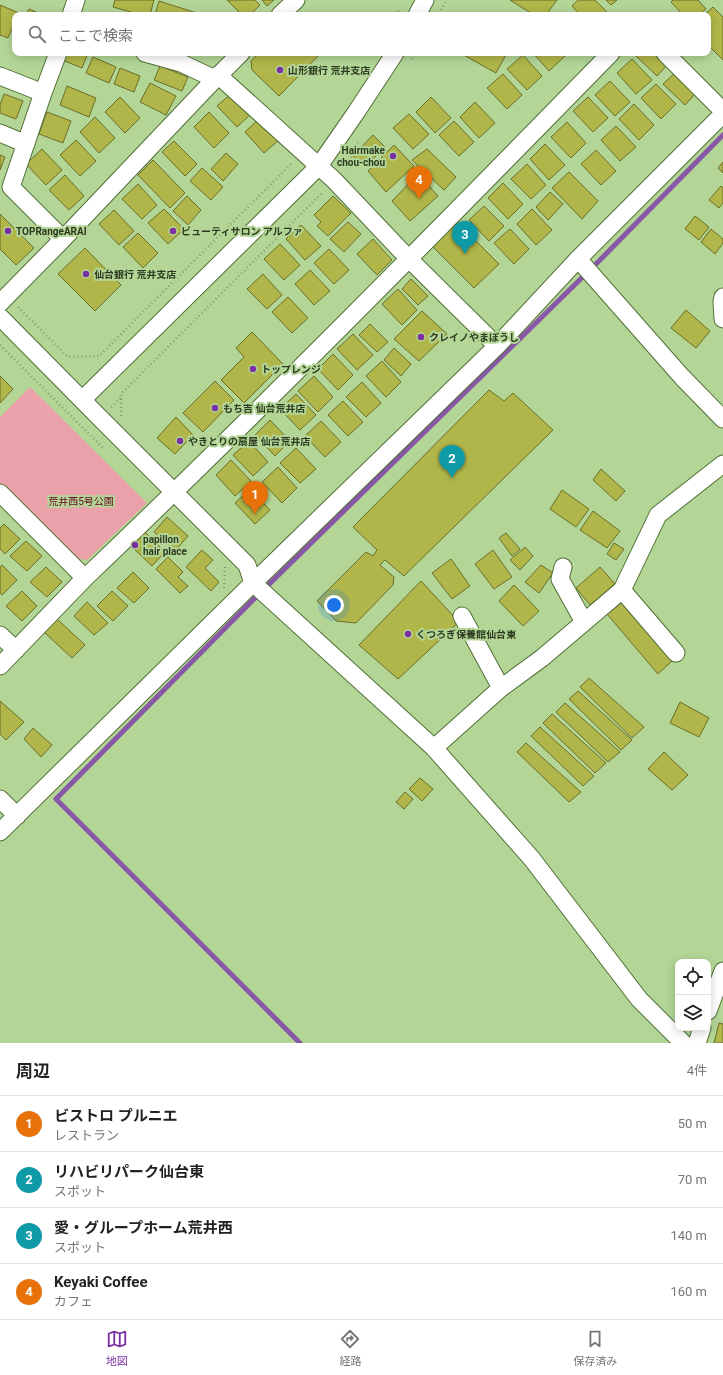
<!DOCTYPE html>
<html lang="ja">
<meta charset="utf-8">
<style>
:root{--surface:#fff;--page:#f6f6f6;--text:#222;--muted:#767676;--line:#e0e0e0;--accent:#7b30a2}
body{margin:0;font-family:Roboto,"Noto Sans JP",sans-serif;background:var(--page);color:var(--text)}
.controls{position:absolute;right:12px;bottom:12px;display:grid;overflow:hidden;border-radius:8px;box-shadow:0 2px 10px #0003}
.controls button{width:36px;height:36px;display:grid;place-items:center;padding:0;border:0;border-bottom:1px solid var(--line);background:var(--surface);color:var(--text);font:20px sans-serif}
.you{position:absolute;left:334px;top:605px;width:14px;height:14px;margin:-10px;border:3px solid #fff;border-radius:50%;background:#1a73e8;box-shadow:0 0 0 6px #1a73e833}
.badge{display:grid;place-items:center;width:26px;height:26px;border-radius:50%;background:var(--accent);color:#fff;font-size:13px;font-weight:700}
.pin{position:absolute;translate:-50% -33px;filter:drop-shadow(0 1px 2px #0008)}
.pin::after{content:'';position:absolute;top:21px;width:14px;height:12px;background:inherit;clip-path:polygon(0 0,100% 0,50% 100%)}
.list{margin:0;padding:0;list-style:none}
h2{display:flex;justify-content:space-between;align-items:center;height:52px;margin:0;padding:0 16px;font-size:17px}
h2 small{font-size:13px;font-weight:400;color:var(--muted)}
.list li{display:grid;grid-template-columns:26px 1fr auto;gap:12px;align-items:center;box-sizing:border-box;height:56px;padding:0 16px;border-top:1px solid var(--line)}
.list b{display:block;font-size:15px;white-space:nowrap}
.list p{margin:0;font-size:13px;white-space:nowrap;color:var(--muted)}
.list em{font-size:13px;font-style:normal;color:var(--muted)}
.icon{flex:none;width:22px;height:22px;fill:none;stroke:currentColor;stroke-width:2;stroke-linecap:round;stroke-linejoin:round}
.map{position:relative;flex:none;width:723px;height:1043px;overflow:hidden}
.search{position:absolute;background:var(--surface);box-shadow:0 2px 10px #0003;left:12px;right:12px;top:12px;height:44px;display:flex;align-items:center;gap:10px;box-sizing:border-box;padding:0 14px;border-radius:8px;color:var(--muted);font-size:15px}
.sheet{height:276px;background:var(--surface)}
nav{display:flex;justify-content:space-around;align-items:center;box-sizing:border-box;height:56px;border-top:1px solid var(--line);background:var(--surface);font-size:11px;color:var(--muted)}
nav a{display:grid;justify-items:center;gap:2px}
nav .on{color:var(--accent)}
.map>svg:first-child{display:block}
.green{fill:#eba1aa}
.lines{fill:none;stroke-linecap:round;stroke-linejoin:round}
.stream{stroke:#8957a7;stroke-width:5}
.building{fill:#b1b64a;stroke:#6b6e28}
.minor-casing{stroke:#506f34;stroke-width:19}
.path{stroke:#849f6e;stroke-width:2.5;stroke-dasharray:1 3;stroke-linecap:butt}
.minor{stroke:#fff;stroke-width:17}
.poi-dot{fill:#7b30a2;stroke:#b3d697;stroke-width:1.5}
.labels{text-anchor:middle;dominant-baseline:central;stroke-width:4;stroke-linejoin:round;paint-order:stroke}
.poi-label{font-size:10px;font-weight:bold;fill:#2d3a21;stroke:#b3d697;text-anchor:start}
.park-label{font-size:10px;fill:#6b0827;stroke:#b3d697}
</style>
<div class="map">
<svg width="723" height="1043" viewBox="0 0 723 1043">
<rect width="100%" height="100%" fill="#b3d697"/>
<path class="green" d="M30 387 147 503 87 560 73 558 0 485V417Z"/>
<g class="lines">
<path class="stream" d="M300 1043 56 799 254 599 599 261 723 135"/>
</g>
<path class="building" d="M115 0H154L150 15H141L113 7Z
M227 0H255L260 5 250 15H242Z
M262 0H274L267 6Z
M510 0H557L546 15H534Z
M578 0H595L607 12 604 15H580L572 6Z
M606 0H617L611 5Z
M673 0H698L706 9 699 15H683L671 2Z
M159 1 203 15H155Z
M0 5 19 13 18 15H15V22L8 38 0 35Z
M713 7 723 17V60L708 45V15H704Z
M29 9 43 15H26Z
M62 53H88L82 68 60 59Z
M259 53H321L279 96 252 70 251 61Z
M460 53H507L496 73Z
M533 53H562L565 56 549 71Z
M640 53H656L668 64 657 76 636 56Z
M523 55 542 76 527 90 507 69Z
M93 57 116 67 109 83 86 73Z
M632 59 652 80 636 94 617 73Z
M160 66 188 77 182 91 154 80Z
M120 68 140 76 134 92 114 84Z
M675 73 696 93 685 105 663 84Z
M503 74 522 95 507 109 487 88Z
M610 81 630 102 615 116 595 95Z
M150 83 176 96 166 115 140 102Z
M656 84 676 104 661 119 641 98Z
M67 86 96 98 89 117 60 105Z
M233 92 253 112 237 127 217 106Z
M4 94 23 101 16 119 0 113V105Z
M120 97 140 118 125 133 105 112Z
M431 97 451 118 435 133 416 112Z
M588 97 608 118 593 132 573 111Z
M475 102 495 123 479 138 460 117Z
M634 104 654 125 639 140 619 119Z
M47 112 71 121 63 143 39 134Z
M209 112 229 133 214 148 194 127Z
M409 114 429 134 413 149 393 128Z
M95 117 115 138 99 153 80 132Z
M260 118 280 139 264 153 245 132Z
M454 121 474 142 459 156 439 135Z
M567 122 586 143 571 158 551 137Z
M616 126 636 147 620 161 601 140Z
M373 135 385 147 365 167 353 156Z
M76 140 96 161 80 176 60 155Z
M174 141 197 164 185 176 162 152Z
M545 144 565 165 549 180 530 159Z
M394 145 414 166 386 192 368 171Z
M42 149 62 170 46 185 26 164Z
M427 149 456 177 444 190 412 160Z
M596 150 616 171 601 185 581 164Z
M226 153 238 164 223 181 211 169Z
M0 155 5 157 0 170Z
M153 160 185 193 170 208 138 175Z
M723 162V173L718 168Z
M527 164 546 185 531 199 511 179Z
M202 168 223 187 211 200 190 181Z
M569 172 598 201 582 219 552 188Z
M418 174 438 196 410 221 392 201Z
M65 175 84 196 69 210 49 190Z
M503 183 523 204 508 219 488 198Z
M138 184 157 205 142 219 122 199Z
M721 186 723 188V203L719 208 709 200Z
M550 192 563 204 548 220 536 207Z
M187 196 201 210 188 225 173 211Z
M333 196 351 213 328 236 317 226 321 222 314 215Z
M484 206 504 226 489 241 469 220Z
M164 209 184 229 168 244 148 223Z
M532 209 552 230 536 245 517 224Z
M114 210 134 231 119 245 99 224Z
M0 214 34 248 16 265 0 249Z
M695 216 709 227 699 240 685 229Z
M455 220 499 264 474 288 431 245Z
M348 222 361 234 344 252 330 239Z
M301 225 321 246 305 260 286 239Z
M510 229 529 249 514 264 494 243Z
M711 229 723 239V243L715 254 701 242Z
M138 233 158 253 143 268 123 247Z
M373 239 392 260 377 275 357 254Z
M280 244 300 265 284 280 264 259Z
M85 248 121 285 95 311 58 274Z
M329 249 349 270 334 284 314 263Z
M310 270 330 291 314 305 295 284Z
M263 274 282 295 267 309 247 289Z
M411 279 428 296 418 305 402 289Z
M398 289 417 310 402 325 382 304Z
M288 297 308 318 292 333 272 312Z
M686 310 710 331 696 348 671 328Z
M422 311 447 334 419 361 394 339Z
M370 324 388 342 377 352 359 335Z
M252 332 283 364 244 403 221 380 244 357 236 348Z
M353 334 373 355 357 370 337 349Z
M394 348 411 364 401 376 384 360Z
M333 354 353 375 338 390 318 369Z
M382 361 401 382 386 397 366 376Z
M0 376 13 389 0 403Z
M314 376 333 397 318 412 298 391Z
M215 381 234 400 203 432 183 413Z
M362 382 381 403 366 417 346 397Z
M489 390 504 401 513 393 553 430 404 576 385 560 380 565 394 577 393 585 356 623 336 621 317 601 366 552 373 556 377 550 353 527Z
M296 394 316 415 300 430 280 409Z
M343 401 363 422 348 436 328 415Z
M176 417 193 435 175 454 157 438Z
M270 420 290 441 275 456 255 435Z
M321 421 341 442 325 457 305 436Z
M249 441 268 462 253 476 233 455Z
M296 448 316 469 300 483 280 463Z
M231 460 251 481 235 496 216 475Z
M278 467 297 488 282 503 262 482Z
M601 469 625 491 616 501 593 480Z
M250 489 270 510 255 524 235 503Z
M562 490 589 509 576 527 550 509Z
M593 511 620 531 607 548 580 530Z
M167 517 188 536 175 551 154 532Z
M4 524 20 539 5 554 0 549V528Z
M145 532 165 552 152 566 131 546Z
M506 533 520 549 512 556 499 538Z
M26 541 42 556 27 571 10 556Z
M614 543 624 549 616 560 607 554Z
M525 547 533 556 520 570 510 560Z
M202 550 213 560 205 568 219 582 211 591 186 567Z
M493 550 512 577 494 589 475 564Z
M168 557 183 572 178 577 188 586 180 593 156 569Z
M451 559 470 586 452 599 432 573Z
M2 565 17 580 2 595 0 593V567Z
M541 565 553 573 539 593 525 582Z
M46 567 62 582 47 597 30 582Z
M600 567 615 584 590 605 576 588Z
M133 572 149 588 134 603 117 588Z
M421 581 459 622 398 679 359 645Z
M514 585 539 611 523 626 499 601Z
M22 591 37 606 22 621 6 606Z
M112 591 128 606 113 621 97 606Z
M624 601 672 661 658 674 607 614Z
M87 602 108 623 94 635 74 616Z
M57 619 85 645 72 658 44 632Z
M589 678 644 727 632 738 580 687Z
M578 691 632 740 621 750 569 699Z
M0 701 24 722 6 740 0 734Z
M680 702 709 718 699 737 670 723Z
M565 703 620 752 608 762 556 712Z
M552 714 606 763 595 773 543 723Z
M540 727 594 776 583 786 531 736Z
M33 728 52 745 41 757 24 739Z
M526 743 581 792 569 802 517 752Z
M664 752 688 775 672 790 648 769Z
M420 778 433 789 422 801 409 789Z
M405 792 413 799 404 809 396 802Z
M719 1023 723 1024V1043H714Z"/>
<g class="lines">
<g class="minor-casing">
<path id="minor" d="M71 15 76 0
M280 15 296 0
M417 15 425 0
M145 53 181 63 215 79
M665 53 723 111
M218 75 334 180 409 259 497 346
M0 76 43 93 58 53
M0 133 26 144
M63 239 215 79 241 53
M578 259 682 377 723 419
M723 297 722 302 723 319
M0 303 63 239 11 187 43 93
M0 317 100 418 247 565 253 583 434 748 532 859 639 999 683 1043
M82 400 319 166 357 111 395 53
M0 493 85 578 0 666
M563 567 560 579 584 622
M85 578C264 407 438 230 611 53
M622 590 676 653
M462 616 501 688
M0 635 16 650
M434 748 501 688 542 658 622 590 658 515 723 464
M0 799 17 816
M0 832 253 583 497 346 578 259 723 114
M708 1011 723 971
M697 1043 702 1028"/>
</g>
<path class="path" d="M441 10 447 0
M396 15 400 8
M412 59 416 53
M345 168 348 164 359 140
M18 307 68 357 99 356 292 163
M0 345 103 448
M111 407 121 398
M121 416V395L123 392 323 192
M224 588 225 567"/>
<use href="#minor" class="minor"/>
</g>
<g class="poi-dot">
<circle cx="280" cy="70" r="4"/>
<circle cx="393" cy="156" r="4"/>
<circle cx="8" cy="231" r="4"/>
<circle cx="173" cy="231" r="4"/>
<circle cx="86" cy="274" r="4"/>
<circle cx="421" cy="337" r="4"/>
<circle cx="253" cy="369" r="4"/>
<circle cx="215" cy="408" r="4"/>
<circle cx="180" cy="441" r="4"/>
<circle cx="135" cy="545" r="4"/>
<circle cx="408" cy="634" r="4"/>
</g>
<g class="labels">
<g class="poi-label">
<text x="288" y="70">山形銀行 荒井支店</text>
<text x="385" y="150" text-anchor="end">Hairmake<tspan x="385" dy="12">chou-chou</tspan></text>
<text x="16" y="231">TOPRangeARAI</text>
<text x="181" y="231">ビューティサロン アルファ</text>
<text x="94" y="274">仙台銀行 荒井支店</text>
<text x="429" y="337">クレイノやまぼうし</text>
<text x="261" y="369">トップレンジ</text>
<text x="223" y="408">もち吉 仙台荒井店</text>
<text x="188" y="441">やきとりの扇屋 仙台荒井店</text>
<text x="143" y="539">papillon<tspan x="143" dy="12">hair place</tspan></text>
<text x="416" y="634">くつろぎ保養館仙台東</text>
</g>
<g class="park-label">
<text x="81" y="501">荒井西5号公園</text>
</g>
</g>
</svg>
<div class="controls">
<button><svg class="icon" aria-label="locate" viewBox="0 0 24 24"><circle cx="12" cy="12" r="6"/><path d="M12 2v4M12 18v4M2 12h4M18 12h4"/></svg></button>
<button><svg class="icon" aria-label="layers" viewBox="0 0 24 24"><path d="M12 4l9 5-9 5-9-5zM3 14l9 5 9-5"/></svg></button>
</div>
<div class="you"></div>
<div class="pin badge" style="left:255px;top:514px;background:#e8710a">1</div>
<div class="pin badge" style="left:452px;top:478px;background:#0f9aa8">2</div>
<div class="pin badge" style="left:465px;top:254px;background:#0f9aa8">3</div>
<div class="pin badge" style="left:419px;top:199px;background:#e8710a">4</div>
<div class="search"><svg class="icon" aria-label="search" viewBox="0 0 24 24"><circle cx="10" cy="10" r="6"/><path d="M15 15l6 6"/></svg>ここで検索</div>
</div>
<section class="sheet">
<h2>周辺<small>4件</small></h2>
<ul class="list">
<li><span class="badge" style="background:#e8710a">1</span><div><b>ビストロ プルニエ</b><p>レストラン</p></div><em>50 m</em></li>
<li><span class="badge" style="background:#0f9aa8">2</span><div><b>リハビリパーク仙台東</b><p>スポット</p></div><em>70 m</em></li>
<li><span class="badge" style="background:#0f9aa8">3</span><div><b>愛・グループホーム荒井西</b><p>スポット</p></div><em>140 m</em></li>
<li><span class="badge" style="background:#e8710a">4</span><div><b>Keyaki Coffee</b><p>カフェ</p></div><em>160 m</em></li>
</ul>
</section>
<nav>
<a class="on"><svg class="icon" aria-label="map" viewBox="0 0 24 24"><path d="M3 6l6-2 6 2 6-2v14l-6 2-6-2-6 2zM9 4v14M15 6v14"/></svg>地図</a>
<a><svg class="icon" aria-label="directions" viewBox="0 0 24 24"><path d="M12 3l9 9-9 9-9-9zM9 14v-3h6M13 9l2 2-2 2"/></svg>経路</a>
<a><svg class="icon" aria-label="saved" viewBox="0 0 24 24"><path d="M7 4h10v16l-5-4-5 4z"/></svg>保存済み</a>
</nav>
